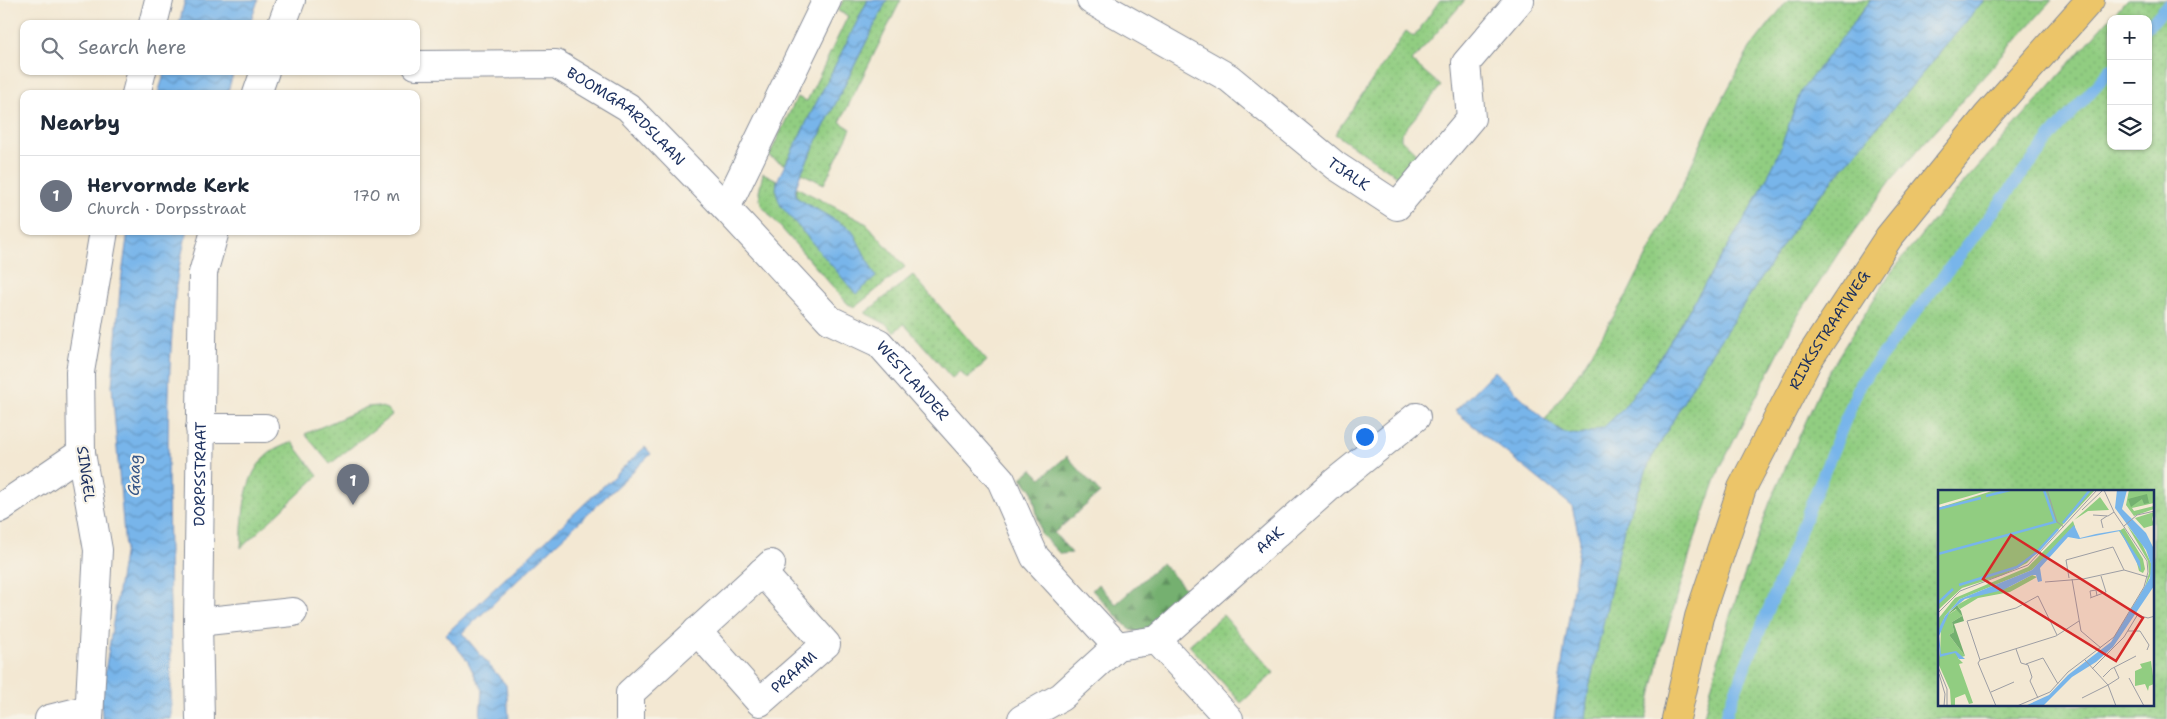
<!DOCTYPE html>
<meta charset="utf-8">
<style>
:root{--surface:#fff;--page:#f2f2f3;--text:#1f2937;--muted:#747a83;--line:#e0e1e3;--accent:#0b8043}
body{margin:0;font-family:"Shantell Sans",sans-serif;background:var(--page);color:var(--text)}
.controls{position:absolute;right:15px;top:15px;display:grid;overflow:hidden;border-radius:10px;box-shadow:0 1px 4px #0004}
.controls button{width:45px;height:45px;display:grid;place-items:center;padding:0;border:0;border-bottom:1px solid var(--line);background:var(--surface);color:var(--text);font:25px sans-serif}
.you{position:absolute;left:1364px;top:436px;width:18px;height:18px;margin:-12px;border:4px solid #fff;border-radius:50%;background:#1a73e8;box-shadow:0 0 0 8px #1a73e833}
.badge{display:grid;place-items:center;width:32px;height:32px;border-radius:50%;background:var(--accent);color:#fff;font-size:16px;font-weight:700}
.pin{position:absolute;translate:-50% -41px;filter:drop-shadow(0 1px 2px #0008)}
.pin::after{content:'';position:absolute;top:26px;width:18px;height:15px;background:inherit;clip-path:polygon(0 0,100% 0,50% 100%)}
.list{margin:0;padding:0;list-style:none}
h2{display:flex;justify-content:space-between;align-items:center;height:65px;margin:0;padding:0 20px;font-size:21px}
h2 small{font-size:16px;font-weight:400;color:var(--muted)}
.list li{display:grid;grid-template-columns:32px 1fr auto;gap:15px;align-items:center;box-sizing:border-box;height:80px;padding:0 20px;border-top:1px solid var(--line)}
.list b{display:block;font-size:19px;white-space:nowrap}
.list p{margin:0;font-size:16px;white-space:nowrap;color:var(--muted)}
.list em{font-size:16px;font-style:normal;color:var(--muted)}
.icon{flex:none;width:28px;height:28px;fill:none;stroke:currentColor;stroke-width:2;stroke-linecap:round;stroke-linejoin:round}
.map{position:relative;flex:none;width:2167px;height:719px;overflow:hidden}
.search{position:absolute;background:var(--surface);box-shadow:0 1px 4px #0004;left:20px;top:20px;width:400px;height:55px;display:flex;align-items:center;gap:12px;box-sizing:border-box;padding:0 18px;border-radius:10px;color:var(--muted);font-size:19px}
.panel{position:absolute;background:var(--surface);box-shadow:0 1px 4px #0004;left:20px;top:90px;width:400px;height:145px;border-radius:10px}
.map>svg:first-child{display:block}
.grass{fill:url(#grass-dots);stroke:#567e70;fill-rule:evenodd}
.forest{fill:url(#forest-firs);stroke:#487066}
.water{fill:url(#water-waves);stroke:#4a72a4}
.lines{fill:none;stroke-linecap:round;stroke-linejoin:round}
.stream{stroke:#78b5ea;stroke-width:12}
.minor-casing{stroke:#878c98;stroke-width:30}
.major-casing{stroke:#878c98;stroke-width:30}
.minor{stroke:#fff;stroke-width:28}
.major{stroke:#ecc569;stroke-width:28}
.labels{text-anchor:middle;dominant-baseline:central;stroke-width:4.5;stroke-linejoin:round;paint-order:stroke}
.street-label{font-size:15px;fill:#1b2f5e;stroke:#f7f3e8}
.water-label{font-size:16px;font-style:italic;fill:#375788;stroke:#f7f3e8}
.inset-river{fill:none;stroke:#78b5ea;stroke-width:2.5}
.inset-road{fill:none;stroke:#9d9ea4;stroke-width:1}
.view{fill:#d62828;fill-opacity:0.15;stroke:#d62828;stroke-width:2.5}
.inset-edge{fill:none;stroke:#1b2f5e;stroke-width:2.5}
</style>
<div class="map">
<svg width="2167" height="719" viewBox="0 0 2167 719">
<defs>
<pattern id="grass-dots" width="8" height="8" patternUnits="userSpaceOnUse" patternTransform="scale(1.25)"><rect width="8" height="8" fill="#91cd81"/><path d="M2 2h.1M6 6h.1" fill="none" stroke="#7cb072" stroke-width="1.8" stroke-linecap="round"/></pattern>
<pattern id="forest-firs" width="22" height="20" patternUnits="userSpaceOnUse" patternTransform="scale(1.25)"><rect width="22" height="20" fill="#74b06f"/><path d="M5 1l3.5 6h-7zM16 11l3.5 6h-7z" fill="#5e905e"/></pattern>
<pattern id="water-waves" width="16" height="10" patternUnits="userSpaceOnUse" patternTransform="scale(1.25)"><rect width="16" height="10" fill="#78b5ea"/><path d="M0 5q4-4 8 0t8 0" fill="none" stroke="#6294c1"/></pattern>
</defs>
<rect width="100%" height="100%" fill="#f7f3e8"/>
<filter id="ink" filterUnits="userSpaceOnUse"><feTurbulence type="fractalNoise" baseFrequency=".02" numOctaves="2"/><feDisplacementMap in="SourceGraphic" scale="10" xChannelSelector="R" yChannelSelector="G"/><feConvolveMatrix kernelMatrix="1 2 1 2 8 2 1 2 1" color-interpolation-filters="sRGB"/></filter>
<filter id="wash" filterUnits="userSpaceOnUse"><feTurbulence type="fractalNoise" baseFrequency=".0096" numOctaves="4" result="noise"/><feDisplacementMap in="SourceGraphic" scale="20" xChannelSelector="R" yChannelSelector="G"/><feGaussianBlur stdDeviation="1.12" result="paint"/><feColorMatrix in="noise" values="0 0 0 0 0 0 0 0 0 0 0 0 0 0 0 0 0 1.4 0 .05"/><feComposite in="paint" operator="in"/></filter>
<g filter="url(#wash)">
<rect width="100%" height="100%" fill="#f3e8d3"/>
<path class="grass" d="M843 0H868L785 165 769 156 797 97 807 101 848 16 838 11Z
M887 0H901L840 122 851 129 824 184 801 173Z
M1440 0H1465L1412 61 1441 86 1401 134V139L1418 155 1399 177 1335 134 1406 31 1414 37Z
M1788 0H1871L1858 16 1753 205 1656 364 1622 410 1604 427 1582 435 1565 433 1545 420 1582 368 1628 293 1676 198 1717 109 1750 48Z
M1984 0H2052L1892 179 1841 249 1795 320 1720 468 1694 541 1662 647 1646 719H1579L1624 528 1650 461 1707 359 1800 219Z
M2126 0H2167V719H1703L1729 619 1770 502 1826 376 1889 275 1961 186ZM2111 19H2148V146H2111ZM1940 492H2153V705H1940Z
M763 173 777 180 776 193 852 230 797 198 796 187 867 224 905 267 855 307 848 304 761 205 759 192Z
M913 275 987 361 967 379 960 371 952 378 904 324 894 332 886 324 865 313Z
M378 406 387 409 392 415 330 464 305 434 367 407Z
M292 442 318 476 241 548C243 516 242 473 271 452 277 448 285 445 292 442Z
M1223 615 1274 673 1241 703 1189 645Z"/>
<path class="forest" d="M1067 456 1100 493 1054 533 1072 553 1060 554 1041 534 1032 490 1021 478 1032 469 1041 478Z
M1162 563 1192 596 1147 634 1130 630 1092 590 1098 584 1116 604Z"/>
<path class="water" d="M185 0H258L250 24H179Z
M868 0H887L801 173 795 190 797 198 852 230 876 277 856 294 781 206C773 188 776 182 785 165Z
M1871 0H1984L1800 219 1707 360 1650 461 1624 528 1588 693 1585 719H1554L1580 541 1572 506 1455 411 1494 371 1545 420 1564 433 1582 435 1604 427 1622 410 1656 364 1753 205 1776 160 1801 91Z
M165 71H234L227 94H158Z
M128 231H187C183 250 178 268 176 287 161 431 172 575 171 719H102L101 697 125 548 112 386 120 289Z
M645 447 651 454 462 633 506 685 509 719H480L482 690 467 660 446 634Z"/>
<g class="lines">
<path class="stream" d="M2148 27 2167 6
M1726 719 1728 709 1860 384 2053 134 2111 69"/>
</g>
</g>
<g filter="url(#ink)">
<g class="lines">
<g class="minor-casing">
<g id="minor">
<path id="s1" d="M1091 0 1229 78 1336 166 1397 206 1471 118 1466 63 1520 0"/>
<path d="M153 24 159 0"/>
<path d="M282 24 291 0"/>
<path id="s2" d="M416 65 556 64 628 107 726 208 830 320 879 343 1001 480 1035 557 1117 646"/>
<path d="M136 94 142 71"/>
<path d="M257 94 265 71"/>
<path d="M726 208 827 0"/>
<path d="M200 428H265"/>
<path d="M0 508 81 453"/>
<path d="M198 622 293 612"/>
<path id="s3" d="M697 631 760 702 826 644 762 572"/>
<path d="M1157 640 1229 719"/>
<path id="s4" d="M1117 646 1157 640 1335 482 1416 417"/>
<path d="M49 719 89 709"/>
<path d="M89 719 98 550 81 453 80 372 104 231"/>
<path id="s5" d="M200 719 198 622 203 273 215 231"/>
<path d="M630 719V693L771 564"/>
<path d="M1022 719 1061 697 1117 646"/>
</g>
</g>
<g class="major-casing">
<g id="major">
<path id="s6" d="M1676 719 1699 617 1742 488 1808 360 1889 237 1987 116 2090 0"/>
</g>
</g>
<use href="#minor" class="minor"/>
<use href="#major" class="major"/>
</g>
</g>
<g class="labels">
<g class="street-label">
<text stroke="none"><textPath href="#s2" startOffset="228">BOOMGAARDSLAAN</textPath></text>
<text stroke="none"><textPath href="#s1" startOffset="312">TJALK</textPath></text>
<text stroke="none"><textPath href="#s6" startOffset="421">RIJKSSTRAATWEG</textPath></text>
<text stroke="none"><textPath href="#s2" startOffset="622">WESTLANDER</textPath></text>
<text transform="translate(86 474) rotate(82)">SINGEL</text>
<text stroke="none"><textPath href="#s5" startOffset="245">DORPSSTRAAT</textPath></text>
<text stroke="none"><textPath href="#s4" startOffset="191">AAK</textPath></text>
<text stroke="none"><textPath href="#s3" startOffset="140">PRAAM</textPath></text>
</g>
<g class="water-label">
<text transform="translate(134 475) rotate(-88)">Gaag</text>
</g>
</g>
<g transform="translate(1938 490)">
<rect width="216" height="216" fill="#f3e8d3"/>
<path d="M0 0H52L0 15ZM57 0H157L89 73 65 85 24 98 0 120V18ZM191 0H216V13L194 18 196 21 216 16V19L196 26 188 15ZM162 7 171 20 150 21 136 30ZM216 22 214 29 216 35 206 38 197 28ZM135 31 137 37 94 80 22 109 7 126 0 144V129L17 108 90 77ZM189 35 204 54 213 73V84L206 100 211 83 210 71ZM186 38 205 69 207 79 205 83 201 81 197 65 181 41ZM94 85 99 87 72 102 40 108 22 119 19 115 41 103 71 97ZM19 119 24 126 14 132 16 142 11 145 27 166 20 168 25 173 21 174 35 213 31 214 27 204 17 208V216H13L12 200 0 173V153L2 167 3 136 8 126ZM213 171 216 194 211 196 210 201 207 194 197 196V181L204 178 202 174Z" fill="#91cd81"/>
<path d="M209 4 211 13 206 14 204 9 193 17 190 9ZM19 115 23 121 26 131 16 134 27 166 11 145 16 142 14 132 24 126 18 119 8 126Z" fill="#74b06f"/>
<path d="M179 0H189L184 19 208 43 216 59V96L175 157 158 172 134 187 106 215 87 216 111 205 130 185 173 152 212 88 213 74 208 60 177 18ZM136 35 142 48 158 44 182 40 202 71 203 81 182 41 141 49 130 47 102 78 104 91 100 92 98 85H94L65 100 27 109 12 121 1 146 3 164 18 161 27 169H21L17 163 2 167 0 144 2 136 7 126 22 109 94 80Z" fill="#78b5ea"/>
<path class="inset-river" d="M48 6 72 0M0 19 43 8M125 33 152 0M0 64 117 32 106 0M21 95 79 77 99 62 120 39M0 113 15 99"/>
<path class="inset-road" d="M109 0 119 32 126 37M144 20 165 0M155 25 170 26 176 22M186 36 199 25 217 21M165 38 163 30 169 26M131 88 128 70 175 57 186 80M134 89 143 141 163 158M107 92 145 89 186 80 210 87M153 107 152 101 158 100 159 106M152 108 168 102 163 86M0 123 22 101 90 75 159 0M199 125 210 128 217 126M190 141H202L211 155 209 160M78 159 83 173 90 175 94 187 92 191 100 208M42 170 118 146 141 131M147 170 170 195 178 216M88 174 105 168 120 194M0 177 9 199V216M154 179 186 147 200 124M1 184 7 204 6 216M165 187 173 179 198 166M191 188 206 216M170 195 181 188 176 177M53 202 76 192M144 208 170 195M58 216 40 173 42 170 29 131 78 118 100 106 119 145M79 216 112 202 130 182 176 147 206 97 210 82 209 71 176 22 166 0"/>
<path class="view" d="M73 45 205 128 178 171 45 89Z"/>
<rect width="216" height="216" class="inset-edge"/>
</g>
</svg>
<div class="controls">
<button>+</button>
<button>−</button>
<button><svg class="icon" aria-label="layers" viewBox="0 0 24 24"><path d="M12 4l9 5-9 5-9-5zM3 14l9 5 9-5"/></svg></button>
</div>
<div class="you"></div>
<div class="pin badge" style="left:353px;top:505px;background:#6b7280">1</div>
<div class="search"><svg class="icon" aria-label="search" viewBox="0 0 24 24"><circle cx="10" cy="10" r="6"/><path d="M15 15l6 6"/></svg>Search here</div>
<section class="panel">
<h2>Nearby<small></small></h2>
<ul class="list">
<li><span class="badge" style="background:#6b7280">1</span><div><b>Hervormde Kerk</b><p>Church · Dorpsstraat</p></div><em>170 m</em></li>
</ul>
</section>
</div>
